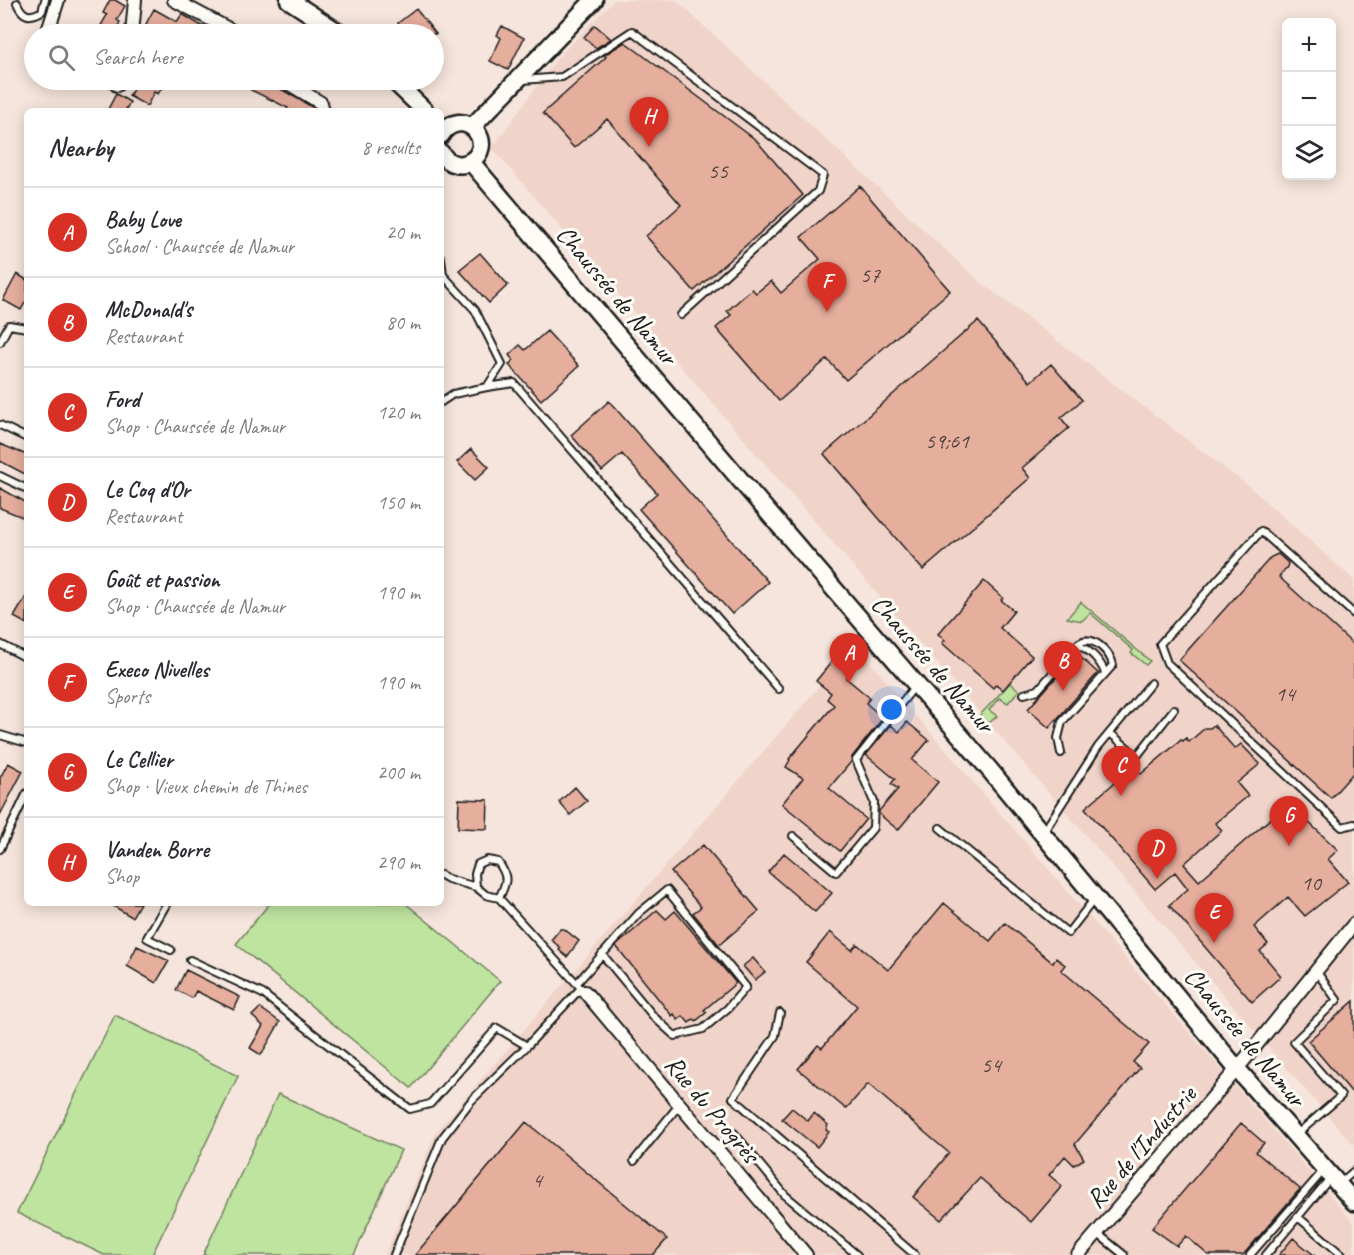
<!DOCTYPE html>
<meta charset="utf-8">
<style>
:root{--surface:#fff;--page:#f7f7f7;--text:#2b2b33;--muted:#7c7c81;--line:#e1e1e2;--accent:#d93025}
body{margin:0;font-family:Caveat,sans-serif;background:var(--page);color:var(--text)}
.controls{position:absolute;right:18px;top:18px;display:grid;overflow:hidden;border-radius:9px;box-shadow:0 3px 15px #0003}
.controls button{width:54px;height:54px;display:grid;place-items:center;padding:0;border:0;border-bottom:2px solid var(--line);background:var(--surface);color:var(--text);font:30px sans-serif}
.you{position:absolute;left:892px;top:710px;width:21px;height:21px;margin:-15px;border:4px solid #fff;border-radius:50%;background:#1a73e8;box-shadow:0 0 0 9px #1a73e833}
.badge{display:grid;place-items:center;width:39px;height:39px;border-radius:50%;background:var(--accent);color:#fff;font-size:20px;font-weight:700}
.pin{position:absolute;translate:-50% -50px;filter:drop-shadow(0 2px 3px #0008)}
.pin::after{content:'';position:absolute;top:32px;width:21px;height:18px;background:inherit;clip-path:polygon(0 0,100% 0,50% 100%)}
.list{margin:0;padding:0;list-style:none}
h2{display:flex;justify-content:space-between;align-items:center;height:78px;margin:0;padding:0 24px;font-size:26px}
h2 small{font-size:20px;font-weight:400;color:var(--muted)}
.list li{display:grid;grid-template-columns:39px 1fr auto;gap:18px;align-items:center;box-sizing:border-box;height:90px;padding:0 24px;border-top:2px solid var(--line)}
.list b{display:block;font-size:22px;white-space:nowrap}
.list p{margin:0;font-size:20px;white-space:nowrap;color:var(--muted)}
.list em{font-size:20px;font-style:normal;color:var(--muted)}
.icon{flex:none;width:33px;height:33px;fill:none;stroke:currentColor;stroke-width:2;stroke-linecap:round;stroke-linejoin:round}
.map{position:relative;flex:none;width:1354px;height:1255px;overflow:hidden}
.search{position:absolute;background:var(--surface);box-shadow:0 3px 15px #0003;left:24px;top:24px;width:420px;height:66px;display:flex;align-items:center;gap:15px;box-sizing:border-box;padding:0 21px;border-radius:33px;color:var(--muted);font-size:22px}
.panel{position:absolute;background:var(--surface);box-shadow:0 3px 15px #0003;left:24px;top:108px;width:420px;height:798px;border-radius:9px}
.map>svg:first-child{display:block}
.built{fill:#f1d4c9}
.green{fill:#bfe49f;stroke:#6e805e;stroke-width:1.5}
.building{fill:#e6ae9d;stroke:#1c1c1c;stroke-width:1.5}
.lines{fill:none;stroke-linecap:round;stroke-linejoin:round}
.lane-casing{stroke:#1c1c1c;stroke-width:10}
.street-casing{stroke:#1c1c1c;stroke-width:16}
.secondary-casing{stroke:#1c1c1c;stroke-width:21}
.lane{stroke:#fdfcf7;stroke-width:6}
.street{stroke:#fdfcf7;stroke-width:12}
.secondary{stroke:#fdfcf7;stroke-width:16}
.labels{text-anchor:middle;dominant-baseline:central;stroke-width:6;stroke-linejoin:round;paint-order:stroke}
.number-label{font-size:22px;fill:#4e403c}
.street-label{font-size:26px;fill:#1c1c1c;stroke:#fdfcf7}
</style>
<div class="map">
<svg width="1354" height="1255" viewBox="0 0 1354 1255">
<rect width="100%" height="100%" fill="#f6e5dc"/>
<filter id="ink" filterUnits="userSpaceOnUse"><feTurbulence type="fractalNoise" baseFrequency=".0167" numOctaves="2"/><feDisplacementMap in="SourceGraphic" scale="12" xChannelSelector="R" yChannelSelector="G"/><feConvolveMatrix kernelMatrix="1 2 1 2 8 2 1 2 1" color-interpolation-filters="sRGB"/></filter>
<g filter="url(#ink)">
<path class="built" d="M614 0H676L979 281 1252 489 1354 580V1146L492 148 558 57Z
M855 645 1354 1223V1255H385L436 1132Z"/>
<path class="green" d="M1081 602 1150 661 1146 665 1131 653 1133 650 1090 613 1082 621 1067 618Z
M1010 683 1019 690 1008 703 999 698 989 710 997 716 988 724 980 715Z
M270 903H405L500 981 411 1088 236 944Z
M115 1015 238 1076 152 1255H104L17 1213Z
M278 1094 401 1150 354 1255H203Z"/>
<path class="building" d="M110 0H115L125 6 117 20 120 22 114 34H108L99 29 107 15 103 13Z
M154 9 177 22 182 14 215 34H144L149 26 146 24Z
M416 9 436 34H407L398 23Z
M595 25 611 39 596 48 584 37Z
M502 26 524 38 508 70 490 61 501 38 497 35Z
M625 42 756 140 803 195 694 291 646 236 681 205 607 119 574 148 543 113 606 57 604 55Z
M129 80H166L158 94 154 92 147 106 129 96 137 83Z
M256 80H265L314 108V111H286L288 108 251 90Z
M116 94 130 102 125 111H107Z
M860 186 950 291 846 380 827 359 779 401 716 328 731 315 727 311 752 289 756 293 771 281 781 293 820 259 801 237Z
M480 253 508 285 489 303 459 270Z
M17 274 27 280V299L21 310 3 300Z
M978 321 1030 382 1051 364 1082 400 1061 418 1069 428 1022 468 1030 478 923 570 824 454Z
M547 331 579 366 541 400 509 365 513 360 509 355 520 345 525 350Z
M609 401 768 582 732 614 639 509 657 493 622 454 602 471 571 435Z
M0 444 27 455V475L0 461Z
M471 449 489 467 475 480 457 462Z
M0 488 27 503V519L0 508Z
M1278 554 1288 563 1287 567 1279 577 1354 645V772L1331 798 1179 660 1271 557Z
M984 581 1003 598 1001 600 1014 611 1000 628 1032 656 1003 690 996 684 993 688 942 643 945 640 938 634Z
M27 595V624L14 617Z
M1077 654 1098 673 1049 728 1028 709Z
M833 660 850 674 846 678 870 698 866 703 883 718 852 757 851 762 829 788 866 819 840 851 782 804 803 778 786 767 790 760 789 759 834 705 827 699 831 693 816 681Z
M907 722 929 740 912 760 938 782 898 830 879 814V811L898 789 891 784 895 779 866 755 891 725 899 732Z
M1214 725 1235 749 1241 744 1260 764 1237 783 1248 796 1215 823 1222 830 1184 864 1199 881 1288 803 1338 850 1328 859 1348 882 1305 916 1288 897 1254 927 1268 944 1260 951 1281 976 1252 1002 1169 905 1188 889 1175 872 1155 889 1085 808 1135 765 1141 774 1181 740 1183 741 1186 738 1189 742 1205 728H1210Z
M8 763 23 771 0 815V778Z
M575 787 587 801 570 815 559 802Z
M459 799 488 800 487 829 458 828Z
M703 845 759 911 719 945 693 913 701 907 671 872Z
M784 853 832 893 815 912 768 872Z
M108 903H140L132 917Z
M944 903 990 941 1005 923 1053 963 1056 958 1065 965 1061 970 1149 1044 1133 1062 1140 1068 1075 1144 1084 1159 1074 1165 1065 1156 1049 1175 1062 1186 1031 1222 980 1178 941 1220 913 1197 949 1153 868 1084 846 1109 798 1069 818 1045 822 1048 857 1006 806 962 830 932 852 950 857 944 888 970Z
M657 910 666 919 675 911 736 983 704 1010 707 1012 696 1021 694 1019 689 1023 683 1016 678 1020 674 1014 672 1016 616 946Z
M560 929H564L579 941 567 957 559 950 561 948 551 940Z
M137 946 169 961 156 983 127 966Z
M753 958 765 972 755 980 743 966Z
M186 970 240 997 234 1010 196 991 192 998 176 990Z
M1354 1001V1095L1308 1041Z
M260 1008 280 1022 261 1055 250 1048 263 1026 252 1016Z
M792 1108 808 1121 814 1113 828 1125 826 1130 829 1132 817 1147 782 1119Z
M526 1122 667 1239 653 1255H415Z
M1241 1123 1264 1143 1256 1152 1300 1189 1243 1255H1208L1186 1236 1177 1246 1152 1228Z
M1293 1238 1314 1255H1279Z"/>
<g class="lines">
<g class="lane-casing">
<path id="lane" d="M17 3C23 17 30 18 42 11L45 0
M522 80 562 77 632 31 823 175 818 191 681 315
M441 258 443 275 475 310 502 364 487 387 453 394 441 402
M0 342 9 325 27 328
M487 387 514 383 779 689
M0 425 27 438
M0 476 27 489
M1354 614 1261 531 1160 644 1167 663 1342 827 1354 824
M0 644 27 658
M1077 645C1090 649 1101 662 1105 673
M1024 694 1038 690 1079 643C1093 634 1110 652 1113 665L1062 722 1058 738 1061 753
M1110 733 1137 756 1174 709
M0 735 27 743
M940 828 1068 933 1095 898
M1043 833 1098 747 1151 683
M793 836 836 872 873 828 874 802 856 760 915 686
M0 849 27 793
M441 875 448 879 476 887
M499 898C507 882 509 877 498 862L487 860 478 864 475 874 476 887 486 895 499 898 578 985
M167 903 147 938 171 950
M190 960 263 994 410 1109 430 1104 497 1028 527 1046 581 988
M577 983 639 913 667 890 746 987 728 1008 703 1029 675 1036 654 1017 602 954
M780 1013 775 1036 733 1098 915 1255
M734 1133 785 1195 857 1255
M1296 1135 1341 1096 1294 1042 1337 1000 1316 971
M634 1161 679 1105
M1339 1184 1354 1171
M1298 1217 1342 1255
M1097 1233 1124 1255
M394 1255 442 1138 471 1101 527 1046
M1250 1255 1324 1170
M1266 1255 1331 1177"/>
</g>
<g class="street-casing">
<path id="street" d="M174 0 238 34
M47 34 58 0
M132 34 135 0
M283 80 321 103 323 111
M117 85 119 80
M585 992 806 1255
M1078 1255 1237 1069 1354 924"/>
</g>
<g class="secondary-casing">
<path id="secondary" d="M289 0 341 34
M393 80 425 111
M472 127 594 0
M441 135C445 128 451 124 459 123 466 123 472 126 476 131 494 154 458 180 441 153
M471 162 748 489 989 769 1237 1069 1354 1202"/>
</g>
<use href="#lane" class="lane"/>
<use href="#street" class="street"/>
<use href="#secondary" class="secondary"/>
</g>
</g>
<g class="labels">
<g class="number-label">
<text x="718" y="171">55</text>
<text x="870" y="275">57</text>
<text x="947" y="441">59;61</text>
<text x="1285" y="694">14</text>
<text x="1311" y="883">10</text>
<text x="991" y="1065">54</text>
<text x="537" y="1180">4</text>
</g>
<g class="street-label">
<text transform="translate(617 295) rotate(50)">Chaussée de Namur</text>
<text transform="translate(933 664) rotate(49)">Chaussée de Namur</text>
<text transform="translate(1245 1037) rotate(50)">Chaussée de Namur</text>
<text transform="translate(712 1109) rotate(50)">Rue du Progrès</text>
<text transform="translate(1141 1147) rotate(-49)">Rue de l'Industrie</text>
</g>
</g>
</svg>
<div class="controls">
<button>+</button>
<button>−</button>
<button><svg class="icon" aria-label="layers" viewBox="0 0 24 24"><path d="M12 4l9 5-9 5-9-5zM3 14l9 5 9-5"/></svg></button>
</div>
<div class="you"></div>
<div class="pin badge" style="left:849px;top:683px">A</div>
<div class="pin badge" style="left:1063px;top:691px">B</div>
<div class="pin badge" style="left:1121px;top:796px">C</div>
<div class="pin badge" style="left:1157px;top:879px">D</div>
<div class="pin badge" style="left:1214px;top:943px">E</div>
<div class="pin badge" style="left:827px;top:312px">F</div>
<div class="pin badge" style="left:1289px;top:846px">G</div>
<div class="pin badge" style="left:649px;top:147px">H</div>
<div class="search"><svg class="icon" aria-label="search" viewBox="0 0 24 24"><circle cx="10" cy="10" r="6"/><path d="M15 15l6 6"/></svg>Search here</div>
<section class="panel">
<h2>Nearby<small>8 results</small></h2>
<ul class="list">
<li><span class="badge">A</span><div><b>Baby Love</b><p>School · Chaussée de Namur</p></div><em>20 m</em></li>
<li><span class="badge">B</span><div><b>McDonald's</b><p>Restaurant</p></div><em>80 m</em></li>
<li><span class="badge">C</span><div><b>Ford</b><p>Shop · Chaussée de Namur</p></div><em>120 m</em></li>
<li><span class="badge">D</span><div><b>Le Coq d'Or</b><p>Restaurant</p></div><em>150 m</em></li>
<li><span class="badge">E</span><div><b>Goût et passion</b><p>Shop · Chaussée de Namur</p></div><em>190 m</em></li>
<li><span class="badge">F</span><div><b>Execo Nivelles</b><p>Sports</p></div><em>190 m</em></li>
<li><span class="badge">G</span><div><b>Le Cellier</b><p>Shop · Vieux chemin de Thines</p></div><em>200 m</em></li>
<li><span class="badge">H</span><div><b>Vanden Borre</b><p>Shop</p></div><em>290 m</em></li>
</ul>
</section>
</div>
